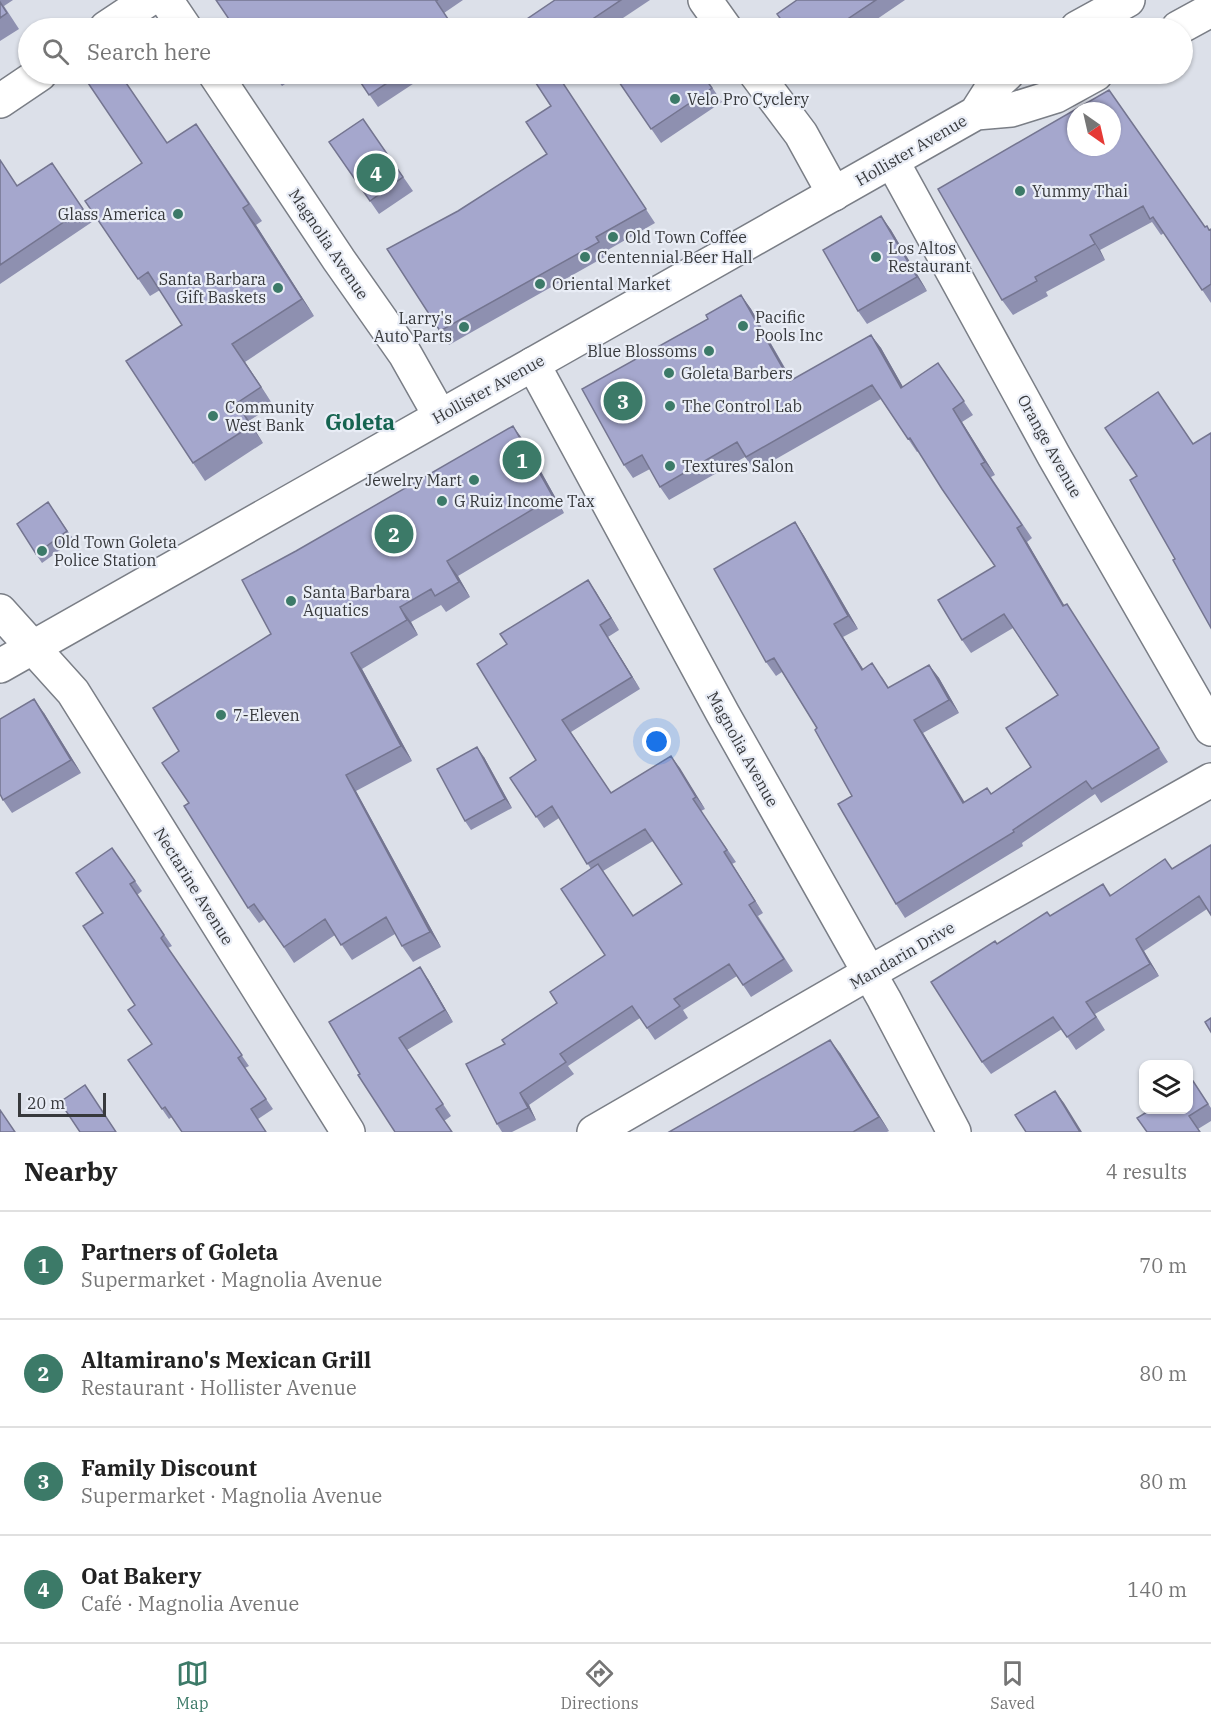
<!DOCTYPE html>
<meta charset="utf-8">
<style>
:root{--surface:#fff;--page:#f2f2f2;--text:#222;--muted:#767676;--line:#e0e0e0;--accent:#3c7a68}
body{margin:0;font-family:"IBM Plex Serif",serif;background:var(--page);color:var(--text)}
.controls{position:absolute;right:18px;bottom:18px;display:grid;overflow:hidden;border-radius:12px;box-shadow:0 2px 4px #0004}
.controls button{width:54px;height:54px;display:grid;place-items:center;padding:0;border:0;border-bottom:2px solid var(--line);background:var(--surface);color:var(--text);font:30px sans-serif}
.compass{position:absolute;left:1067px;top:102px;width:54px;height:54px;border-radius:50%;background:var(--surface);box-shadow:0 2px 4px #0004;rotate:146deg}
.scale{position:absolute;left:18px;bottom:15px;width:88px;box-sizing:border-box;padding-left:6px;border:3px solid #37393c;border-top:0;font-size:16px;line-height:21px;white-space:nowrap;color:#37393c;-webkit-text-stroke:4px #e9edf6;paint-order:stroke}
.you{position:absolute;left:657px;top:742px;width:21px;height:21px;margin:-15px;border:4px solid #fff;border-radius:50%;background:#1a73e8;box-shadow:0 0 0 9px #1a73e833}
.badge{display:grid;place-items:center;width:39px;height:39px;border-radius:50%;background:var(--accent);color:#fff;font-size:20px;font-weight:700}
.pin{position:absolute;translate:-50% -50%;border:3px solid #fff;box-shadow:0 2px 6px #0006}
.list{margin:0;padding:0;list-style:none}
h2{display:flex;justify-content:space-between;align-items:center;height:78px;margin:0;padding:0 24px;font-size:26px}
h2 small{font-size:20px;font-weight:400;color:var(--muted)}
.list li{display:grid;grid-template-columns:39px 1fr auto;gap:18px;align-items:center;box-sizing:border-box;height:108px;padding:0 24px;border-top:2px solid var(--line)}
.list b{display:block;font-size:22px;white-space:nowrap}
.list p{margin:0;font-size:20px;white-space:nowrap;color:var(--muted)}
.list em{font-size:20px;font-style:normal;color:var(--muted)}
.icon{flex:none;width:33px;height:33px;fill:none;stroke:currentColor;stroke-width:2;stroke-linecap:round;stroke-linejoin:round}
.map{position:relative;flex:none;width:1211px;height:1132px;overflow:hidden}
.search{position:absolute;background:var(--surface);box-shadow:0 2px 4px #0004;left:18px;right:18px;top:18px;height:66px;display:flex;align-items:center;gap:15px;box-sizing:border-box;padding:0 21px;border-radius:33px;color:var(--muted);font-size:22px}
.sheet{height:510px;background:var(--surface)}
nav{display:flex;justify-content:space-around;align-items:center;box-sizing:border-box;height:84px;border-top:2px solid var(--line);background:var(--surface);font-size:16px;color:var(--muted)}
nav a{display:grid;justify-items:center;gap:3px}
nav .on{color:var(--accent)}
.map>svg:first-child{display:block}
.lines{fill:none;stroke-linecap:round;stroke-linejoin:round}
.minor-casing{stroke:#7a7e86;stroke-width:36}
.major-casing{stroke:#7a7e86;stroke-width:36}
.minor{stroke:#fff;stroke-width:33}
.major{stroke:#fff;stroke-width:33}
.wall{fill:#8e90b0;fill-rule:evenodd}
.shaded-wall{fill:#747590}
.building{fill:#a5a7cd;stroke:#747590;stroke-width:1.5;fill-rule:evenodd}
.poi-dot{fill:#3c7a68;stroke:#e9edf6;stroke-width:2}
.labels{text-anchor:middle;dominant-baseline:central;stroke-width:4.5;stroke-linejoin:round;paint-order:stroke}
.poi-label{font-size:16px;fill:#37393c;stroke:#e9edf6;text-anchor:start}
.street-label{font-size:16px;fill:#37393c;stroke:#e9edf6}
.district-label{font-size:22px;font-weight:bold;fill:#156450;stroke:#e9edf6}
</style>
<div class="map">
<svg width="1211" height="1132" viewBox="0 0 1211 1132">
<rect width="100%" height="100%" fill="#dce0e9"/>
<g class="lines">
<g class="minor-casing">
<path id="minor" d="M166 0 185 28
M705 0 725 28
M106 28 148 0
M215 74 339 260 405 354 440 416
M756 74 801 134 834 194
M0 101 40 74
M892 161 1054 456 1211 729
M533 364 723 714 884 999 954 1132
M0 611 73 692 348 1132
M594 1132 869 973 1211 780"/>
</g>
<g class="major-casing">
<path id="major" d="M1077 28 1128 0
M1178 28 1211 10
M976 113 992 88 1007 74
M0 666 976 113 1011 110 1056 96 1096 74"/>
</g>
<use href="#minor" class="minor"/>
<use href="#major" class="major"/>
</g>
<path class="wall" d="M0 0H13L4 6 19 29 0 41Z
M216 0H463L444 13Z
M555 0H650L608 28H529Z
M797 0H905L864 28H787Z
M273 74H300L282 86Z
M355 74H428L378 107Z
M452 74H475L459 84Z
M557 74 655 223 606 251 608 255 449 345 440 331 458 211 547 154 551 106Z
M703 74 722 102 661 143 619 82Z
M1109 90 1205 227 1209 230 1211 229V303L1164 233 1161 235 1152 222 1100 250 1105 260 1046 292 1048 296 1013 315 1002 300Z
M363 119 413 191 379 214 329 142Z
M208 141 262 221 256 225 314 316 245 362 273 405 249 421 263 443 205 481 193 463 182 325 160 290 150 296 85 201 142 163 167 143Z
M0 160 17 186 52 163 92 222 0 284Z
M881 216 891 230 927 291 867 324 858 311Z
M741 295 751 309 792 380 871 335 881 348 903 387 938 363 973 415 962 422 995 475 991 477 1032 538 1027 542 1064 606 1076 618 1168 762 1101 803 1095 794 1022 843 1023 846 905 918 896 904 852 796 817 728 782 672 776 676 766 662 795 522 804 536 858 629 843 637 863 669 882 677 889 688 929 665 939 678 959 713 923 733 964 802 991 794 1031 767 1058 695 1013 628 971 653 962 640 995 566 919 451 917 452 881 399 755 471 745 457 669 500 660 487 650 469 633 478 624 465 708 319Z
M524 441 564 513 458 576 470 597 446 612 441 605 411 622 418 635 362 669 412 761 356 791 441 947 413 962 402 946 395 934 352 960 335 935 294 963 265 919 259 923 248 908 189 803 179 751 271 634Z
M48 502 74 540 42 563 36 554Z
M588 580 619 630 608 637 640 689 571 732 611 793 671 756 705 809 701 811 736 862 732 864 763 913 758 916 793 971 751 997 737 976 683 1010 688 1018 655 1040 640 1018 568 1066 574 1074 529 1105 536 1120 512 1132H502L497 1124 505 1044 557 1003 605 955 591 869 559 818 544 828 510 778 536 760 507 644ZM653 841 682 884 633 916 603 871Z
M44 713 81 773 12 813 3 800Z
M484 757 512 808 471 830 465 821Z
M1211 845 1207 909 1144 951 1159 976 1095 1014 1105 1030 1076 1050 1062 1029 991 1074 982 1062 997 944 1050 916 1103 884 1111 895 1172 869Z
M112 848 142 891 137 895 172 946 168 948 249 1066 245 1068 273 1109 258 1119 172 1117 169 1119 128 1060 152 1044 135 1005 103 913Z
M428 979 453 1022 407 1050 451 1116 444 1121 360 1074Z
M840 1053 889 1131 887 1132H669Z
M1193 1081 1211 1108V1121L1198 1129 1147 1132Z"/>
<path class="shaded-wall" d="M243 208 256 225 314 316 302 299Z
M881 216 891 230 927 291 917 277Z
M1090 235 1100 250 1105 260 1095 244Z
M741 295 751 309 800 395 790 381Z
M871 335 881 348 911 401 901 388Z
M232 344 245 362 273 405 261 387Z
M237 403 249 421 263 443 251 426Z
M953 409 962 422 995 475 985 462Z
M513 426 524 441 564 513 553 497Z
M795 522 804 536 858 629 848 616Z
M1017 528 1027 542 1073 620 1063 606Z
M447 561 458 576 470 597 459 582Z
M588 580 596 592 619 630 611 618Z
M400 607 411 622 418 635 407 620Z
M834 624 843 637 872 683 862 670Z
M600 625 608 637 640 689 632 677Z
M351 653 362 669 412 761 401 746Z
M929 665 939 678 959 713 949 700Z
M34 699 44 713 81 773 71 760Z
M914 720 923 733 973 816 963 803Z
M477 747 484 757 512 808 505 799Z
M671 756 680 768 705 809 696 797Z
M346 775 356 791 441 947 430 932Z
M724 852 732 864 763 913 755 901Z
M1136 939 1144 951 1159 976 1150 964Z
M420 967 428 979 453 1022 445 1010Z
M830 1040 840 1053 889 1131 879 1117Z
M1055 1091 1064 1103 1082 1132H1080Z
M520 1093 529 1105 536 1120 528 1108Z"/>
<path class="building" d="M216 0H438L436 1 454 28H235Z
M555 0H621L579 28H529L524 21Z
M797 0H876L834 28H787L777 14Z
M0 2 7 13 0 18Z
M82 74H120L167 143 196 124 249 204 243 208 302 299 232 344 261 387 237 403 251 426 193 463 126 361 182 325 148 272 138 279 85 201 142 163Z
M355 74H401L369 95Z
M530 74H557L646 209 596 237 599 242 440 331 387 249 458 211 547 154 526 122 551 106Z
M632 74H702L712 88 651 129 619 82Z
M1109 90 1205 227 1207 226 1209 230 1211 229V284L1202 290 1153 217 1150 219 1143 206 1090 235 1095 244 1035 277 1037 281 1002 300 938 189ZM1076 111H1112V147H1076Z
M363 119 403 177 370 201 329 142Z
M0 160 17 186 52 163 83 209 0 265Z
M881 216 917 277 858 311 823 250Z
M741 295 790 381 871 335 901 388 938 363 964 401 953 409 985 462 981 464 1022 525 1017 528 1063 606 1067 604 1159 748 1092 789 1086 781 1013 830 1014 832 896 904 838 804 852 796 815 730 817 728 774 658 766 662 714 569 795 522 848 616 834 624 862 670 872 663 888 688 929 665 949 700 914 720 963 803 987 788 991 794 1031 767 1006 728 1058 695 1004 614 962 640 938 600 995 566 942 489 910 438 908 439 872 385 746 457 737 442 660 487 642 455 624 465 582 389 708 319 706 315Z
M1158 392 1193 444 1211 433V628L1173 560 1175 559 1130 480 1137 476 1105 428Z
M513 426 553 497 447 561 459 582 435 596 431 589 400 607 407 620 351 653 401 746 346 775 430 932 402 946 386 917 341 945 325 919 284 947 254 904 248 908 184 806 189 803 162 763 179 751 153 708 271 634 242 580 296 551Z
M48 502 67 531 36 554 17 524Z
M588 580 611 618 600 625 632 677 562 720 611 793 671 756 696 797 693 799 727 850 724 852 755 901 749 905 784 959 743 985 729 964 674 999 680 1006 647 1028 632 1006 560 1054 566 1062 520 1093 528 1108 497 1124 466 1064 505 1044 502 1040 557 1003 550 992 605 955 561 889 598 864 633 916 682 884 645 829 587 864 552 806 536 817 510 778 536 760 477 664 507 644 500 634Z
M34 699 71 760 3 800 0 794V719Z
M477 747 505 799 465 821 437 769Z
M1211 845V915L1199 896 1136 939 1150 964 1086 1002 1096 1017 1067 1037 1053 1017 982 1062 931 982 995 941 997 944 1047 912 1050 916 1103 884 1110 896 1165 859 1172 869Z
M112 848 135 881 130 884 164 935 161 938 242 1055 238 1058 266 1099 251 1109 266 1132H182L165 1107 162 1109 128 1060 152 1044 128 1010 135 1005 83 926 103 913 76 873Z
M420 967 445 1010 399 1038 443 1104 436 1109 452 1132H395L358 1075 360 1074 329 1022Z
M1211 1018V1032L1205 1022Z
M830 1040 879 1117 853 1132H669Z
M1193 1081 1208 1104 1189 1116 1200 1132H1147L1137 1118 1150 1110H1188V1084Z
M85 1085 116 1132H80L60 1102Z
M1055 1091 1080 1132H1026L1015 1115Z
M0 1110 15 1132H0Z"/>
<g class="poi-dot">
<circle cx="675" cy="99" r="6"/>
<circle cx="1020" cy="191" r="6"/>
<circle cx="178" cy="214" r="6"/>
<circle cx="613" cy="237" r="6"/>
<circle cx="585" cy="257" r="6"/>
<circle cx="876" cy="257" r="6"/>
<circle cx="540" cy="284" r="6"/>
<circle cx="278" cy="288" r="6"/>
<circle cx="743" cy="326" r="6"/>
<circle cx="464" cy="327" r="6"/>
<circle cx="709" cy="351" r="6"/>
<circle cx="669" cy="373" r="6"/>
<circle cx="670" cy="406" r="6"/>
<circle cx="213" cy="416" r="6"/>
<circle cx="670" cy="466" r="6"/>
<circle cx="474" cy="480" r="6"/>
<circle cx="442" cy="501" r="6"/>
<circle cx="42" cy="551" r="6"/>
<circle cx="291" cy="601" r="6"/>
<circle cx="221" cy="715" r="6"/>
</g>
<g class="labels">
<g class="poi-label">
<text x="687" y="99">Velo Pro Cyclery</text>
<text x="1032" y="191">Yummy Thai</text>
<text x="166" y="214" text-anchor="end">Glass America</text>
<text x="625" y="237">Old Town Coffee</text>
<text x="888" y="248">Los Altos<tspan x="888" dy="18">Restaurant</tspan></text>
<text x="597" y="257">Centennial Beer Hall</text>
<text x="266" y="279" text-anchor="end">Santa Barbara<tspan x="266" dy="18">Gift Baskets</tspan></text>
<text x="552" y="284">Oriental Market</text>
<text x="755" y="317">Pacific<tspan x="755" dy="18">Pools Inc</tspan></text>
<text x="452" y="318" text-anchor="end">Larry's<tspan x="452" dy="18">Auto Parts</tspan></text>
<text x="697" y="351" text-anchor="end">Blue Blossoms</text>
<text x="681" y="373">Goleta Barbers</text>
<text x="682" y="406">The Control Lab</text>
<text x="225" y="407">Community<tspan x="225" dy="18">West Bank</tspan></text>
<text x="682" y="466">Textures Salon</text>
<text x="462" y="480" text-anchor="end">Jewelry Mart</text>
<text x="454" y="501">G Ruiz Income Tax</text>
<text x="54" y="542">Old Town Goleta<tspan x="54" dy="18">Police Station</tspan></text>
<text x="303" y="592">Santa Barbara<tspan x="303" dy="18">Aquatics</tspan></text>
<text x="233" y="715">7-Eleven</text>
</g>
<g class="street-label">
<text transform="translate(911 150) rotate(-30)">Hollister Avenue</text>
<text transform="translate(329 244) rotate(56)">Magnolia Avenue</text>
<text transform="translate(488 389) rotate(-29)">Hollister Avenue</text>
<text transform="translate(1050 446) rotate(61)">Orange Avenue</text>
<text transform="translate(743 749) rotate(61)">Magnolia Avenue</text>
<text transform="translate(194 886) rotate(58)">Nectarine Avenue</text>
<text transform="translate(902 955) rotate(-30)">Mandarin Drive</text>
</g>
<g class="district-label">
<text x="360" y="421">Goleta</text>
</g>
</g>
</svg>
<div class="controls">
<button><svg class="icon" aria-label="layers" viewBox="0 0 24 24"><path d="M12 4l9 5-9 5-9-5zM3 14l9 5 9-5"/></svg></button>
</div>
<svg class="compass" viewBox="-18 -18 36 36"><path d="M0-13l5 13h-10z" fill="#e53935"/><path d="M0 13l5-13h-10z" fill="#767676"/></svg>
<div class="scale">20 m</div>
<div class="you"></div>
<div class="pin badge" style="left:522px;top:460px">1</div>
<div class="pin badge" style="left:394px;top:534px">2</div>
<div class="pin badge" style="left:623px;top:401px">3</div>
<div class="pin badge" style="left:376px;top:173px">4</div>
<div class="search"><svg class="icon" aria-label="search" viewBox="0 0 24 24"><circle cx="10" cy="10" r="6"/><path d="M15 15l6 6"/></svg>Search here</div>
</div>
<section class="sheet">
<h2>Nearby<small>4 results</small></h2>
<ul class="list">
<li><span class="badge">1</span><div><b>Partners of Goleta</b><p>Supermarket · Magnolia Avenue</p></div><em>70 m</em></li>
<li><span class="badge">2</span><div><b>Altamirano's Mexican Grill</b><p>Restaurant · Hollister Avenue</p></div><em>80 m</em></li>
<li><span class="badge">3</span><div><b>Family Discount</b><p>Supermarket · Magnolia Avenue</p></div><em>80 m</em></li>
<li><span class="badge">4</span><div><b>Oat Bakery</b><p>Café · Magnolia Avenue</p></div><em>140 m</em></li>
</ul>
</section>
<nav>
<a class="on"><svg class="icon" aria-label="map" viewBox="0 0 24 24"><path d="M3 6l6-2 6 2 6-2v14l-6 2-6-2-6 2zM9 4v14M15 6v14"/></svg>Map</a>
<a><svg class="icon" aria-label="directions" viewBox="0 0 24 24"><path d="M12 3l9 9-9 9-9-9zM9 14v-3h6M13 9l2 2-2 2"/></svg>Directions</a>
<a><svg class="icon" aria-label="saved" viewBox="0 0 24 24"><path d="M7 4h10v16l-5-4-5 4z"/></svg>Saved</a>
</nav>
